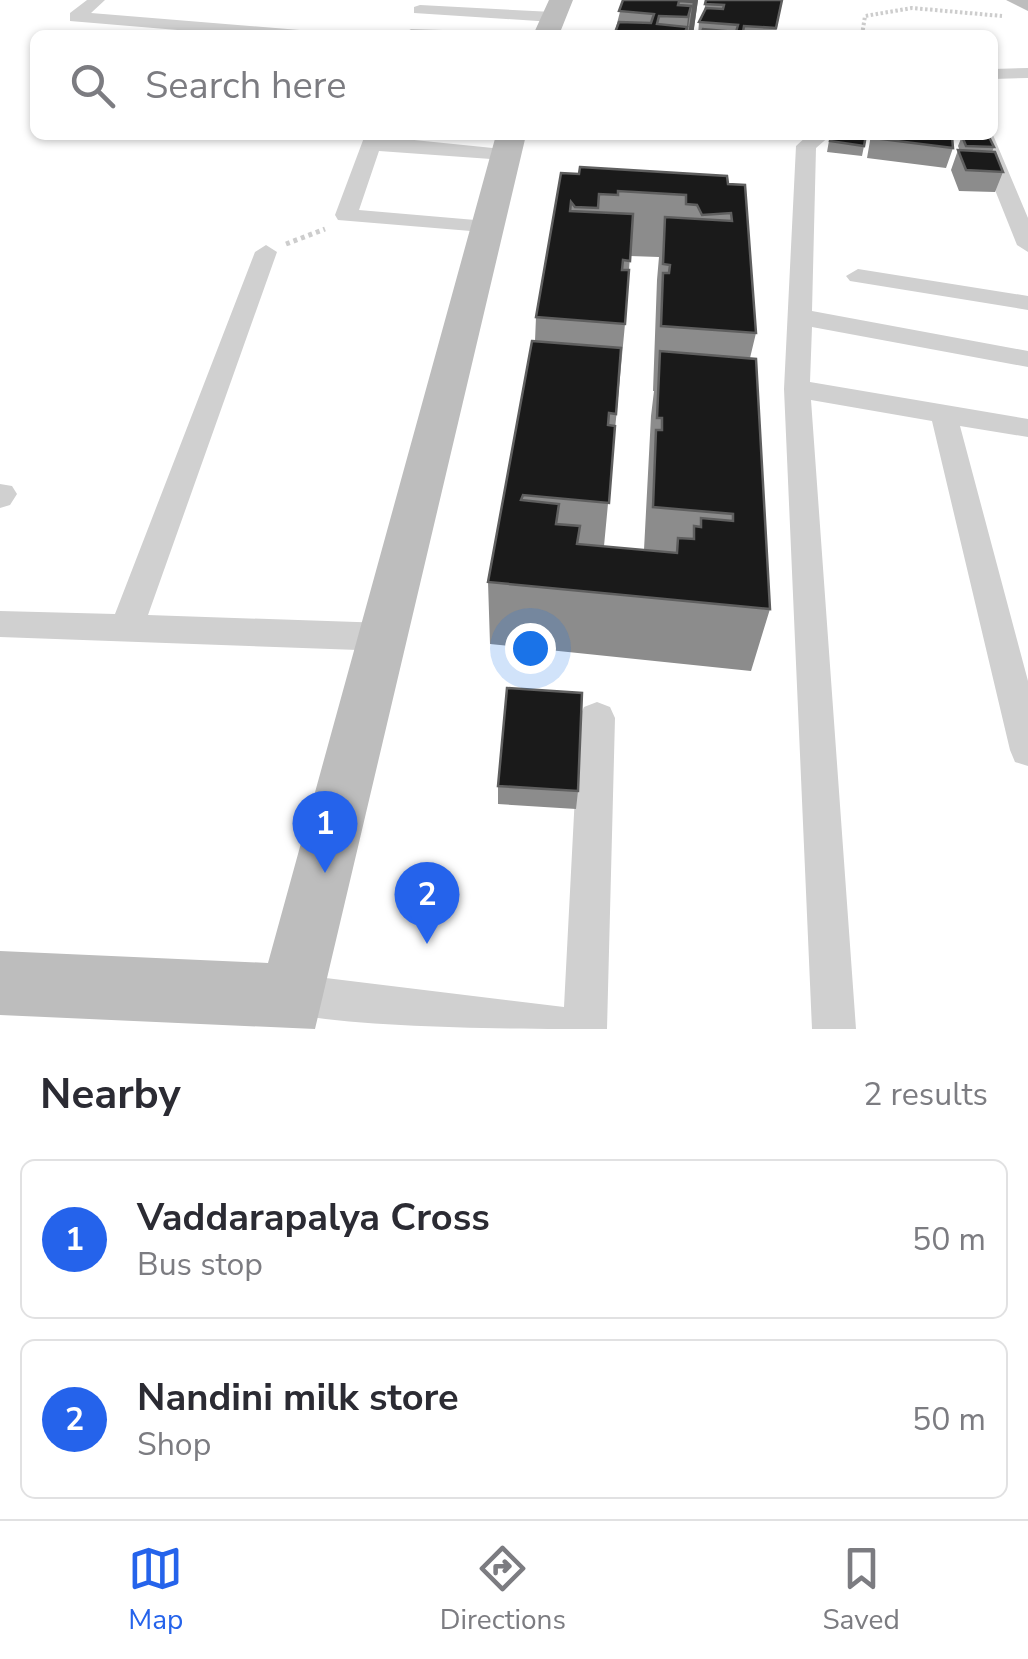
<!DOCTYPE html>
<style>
:root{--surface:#fff;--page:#f2f2f3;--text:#2b2b33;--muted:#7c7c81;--line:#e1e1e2;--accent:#2563eb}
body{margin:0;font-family:"Nunito Sans",sans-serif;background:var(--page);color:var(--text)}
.you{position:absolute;left:530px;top:648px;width:35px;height:35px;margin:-25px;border:8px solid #fff;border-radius:50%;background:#1a73e8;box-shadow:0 0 0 15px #1a73e833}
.badge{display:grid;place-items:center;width:65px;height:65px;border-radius:50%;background:var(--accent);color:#fff;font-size:32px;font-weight:700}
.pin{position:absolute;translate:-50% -82px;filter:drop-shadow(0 2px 5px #0008)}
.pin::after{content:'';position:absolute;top:52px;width:35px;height:30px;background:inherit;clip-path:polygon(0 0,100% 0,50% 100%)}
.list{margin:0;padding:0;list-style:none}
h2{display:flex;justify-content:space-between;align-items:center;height:130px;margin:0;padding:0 40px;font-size:42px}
h2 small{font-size:32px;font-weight:400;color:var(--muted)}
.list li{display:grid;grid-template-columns:65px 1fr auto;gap:30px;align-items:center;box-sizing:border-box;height:160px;margin:0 20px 20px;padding:0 20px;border:2px solid var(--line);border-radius:15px}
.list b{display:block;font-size:38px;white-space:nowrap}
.list p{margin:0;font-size:32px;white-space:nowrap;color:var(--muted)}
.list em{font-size:32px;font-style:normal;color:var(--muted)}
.icon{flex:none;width:55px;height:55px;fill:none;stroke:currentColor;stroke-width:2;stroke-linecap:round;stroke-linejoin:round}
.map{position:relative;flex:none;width:1028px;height:1029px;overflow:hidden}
.search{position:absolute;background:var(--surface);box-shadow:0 2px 8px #0004;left:30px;right:30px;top:30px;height:110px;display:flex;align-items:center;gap:25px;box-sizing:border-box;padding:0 35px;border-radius:15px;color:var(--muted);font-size:38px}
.sheet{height:490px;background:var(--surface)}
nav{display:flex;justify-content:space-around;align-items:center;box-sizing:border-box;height:140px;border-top:2px solid var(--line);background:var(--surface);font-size:28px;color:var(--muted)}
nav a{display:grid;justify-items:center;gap:5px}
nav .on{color:var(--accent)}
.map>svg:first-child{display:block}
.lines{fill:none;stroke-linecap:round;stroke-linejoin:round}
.path-far1{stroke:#cdcdcd;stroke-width:4;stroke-dasharray:2.5 2.5;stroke-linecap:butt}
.path{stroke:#cdcdcd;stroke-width:5;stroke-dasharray:4 4;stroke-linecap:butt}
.street{fill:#d0d0d0;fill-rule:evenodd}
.secondary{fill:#bdbdbd;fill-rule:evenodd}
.wall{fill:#8c8c8c;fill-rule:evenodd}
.shaded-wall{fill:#5f5f5f}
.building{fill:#1a1a1a;stroke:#5f5f5f;stroke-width:2.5}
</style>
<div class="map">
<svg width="1028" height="1029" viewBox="0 0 1028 1029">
<rect width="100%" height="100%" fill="#fff"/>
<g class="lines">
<path class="path-far1" d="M862 35 865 16 912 8 1002 16"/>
<path class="path" d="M286 244 325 229"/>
<path class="street" d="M87 0H105L91 13 300 30 309 35H237L70 21V13Z
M420 5 553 12 561 17 553 22 414 13V7Z
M411 29 443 30 452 35 403 34Z
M1028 68V78L993 79V69Z
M365 135 512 150V158L505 160 379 151 359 210 487 221 498 228 495 233 338 220 335 215Z
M808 135H831L816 148 812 311 1028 351V367L812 327 810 382 1028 419V437L960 426 1028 681V766L1015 762 1010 750 932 421 811 400 856 1029H812L784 389 796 146Z
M973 135H993L1028 218V252L1017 245Z
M266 245 277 252 148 615 386 623 398 627 403 637 398 647 386 651 0 637V611L115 614 255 252Z
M858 269 1028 296V310L850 281 846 276Z
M0 484 12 486 17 494 10 505 0 508Z
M597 702 610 707 615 718 607 1029C521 1029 353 1029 278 1011L271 996 278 981 293 974 564 1007 579 718 584 707Z"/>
<path class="secondary" d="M549 0H573L559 35H533Z
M1006 0H1028V11Z
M496 135H526L315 1029 0 1015V951L268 963Z"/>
</g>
<path class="wall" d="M623 0H698L693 35H614Z
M706 0H782L776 33 778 35H698L699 22 704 12Z
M830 135 864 146 862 156 827 152Z
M871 135H946L953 148 946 168 867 158Z
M962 136 994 147 992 152 1003 172 995 192 959 191 951 170 958 150 960 151 958 146Z
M561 173 728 184 756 333 750 358 770 609 751 671 490 644 488 582 535 341 536 317ZM630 256 659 257 657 280 653 391H654L651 416 644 550 604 546 625 324Z
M498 786 578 791 576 809 498 804Z"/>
<path class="shaded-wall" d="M693 0H698L693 35H688Z
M691 6 687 35H686L688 17Z"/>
<path class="building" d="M623 0H693L692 2 679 1 678 5 691 6 688 17 659 16 657 24 687 27 684 35H614L619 22 651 23 654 14 619 11Z
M706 0H782L776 28 744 26 743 32 778 34V35H701L703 29 736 32 738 25 699 22 706 8 723 9 724 5 705 4Z
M831 135H866L864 146 830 141Z
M873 135 952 136 953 148 873 138Z
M962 136 989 137 994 147 966 146Z
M958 150 995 152 1003 172 966 170Z
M580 167 727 176 728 184 745 185 756 333 661 326 663 273H669L670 265 663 264 665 217 732 221 731 213 702 215 697 205 686 204V195L618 191V195L599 194 598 208 575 207 571 202 570 211 633 214 630 261 623 260 622 270H629L625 324 536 317 561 173 579 174Z
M532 341 621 348 616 414 609 413 608 425 615 426 609 503 523 495 521 500 559 504 556 524 580 526 577 544 677 553 678 538 694 539V526L701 527V518L733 521V514L653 507 656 430H662V418H657L660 351 756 359 770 609 488 582Z
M507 688 582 693 578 791 498 786Z"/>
</svg>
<div class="you"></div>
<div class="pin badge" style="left:325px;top:873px">1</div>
<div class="pin badge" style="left:427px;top:944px">2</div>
<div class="search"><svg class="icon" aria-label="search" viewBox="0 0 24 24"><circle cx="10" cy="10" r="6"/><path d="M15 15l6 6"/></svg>Search here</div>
</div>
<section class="sheet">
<h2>Nearby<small>2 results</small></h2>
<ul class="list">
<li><span class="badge">1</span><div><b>Vaddarapalya Cross</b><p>Bus stop</p></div><em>50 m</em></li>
<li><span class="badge">2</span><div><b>Nandini milk store</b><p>Shop</p></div><em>50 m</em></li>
</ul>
</section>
<nav>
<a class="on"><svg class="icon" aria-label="map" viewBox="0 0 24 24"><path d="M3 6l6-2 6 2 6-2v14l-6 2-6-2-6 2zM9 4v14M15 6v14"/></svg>Map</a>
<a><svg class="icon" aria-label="directions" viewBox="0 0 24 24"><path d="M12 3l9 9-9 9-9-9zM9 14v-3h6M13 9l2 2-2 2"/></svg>Directions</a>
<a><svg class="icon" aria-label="saved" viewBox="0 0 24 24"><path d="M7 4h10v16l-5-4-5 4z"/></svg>Saved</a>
</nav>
